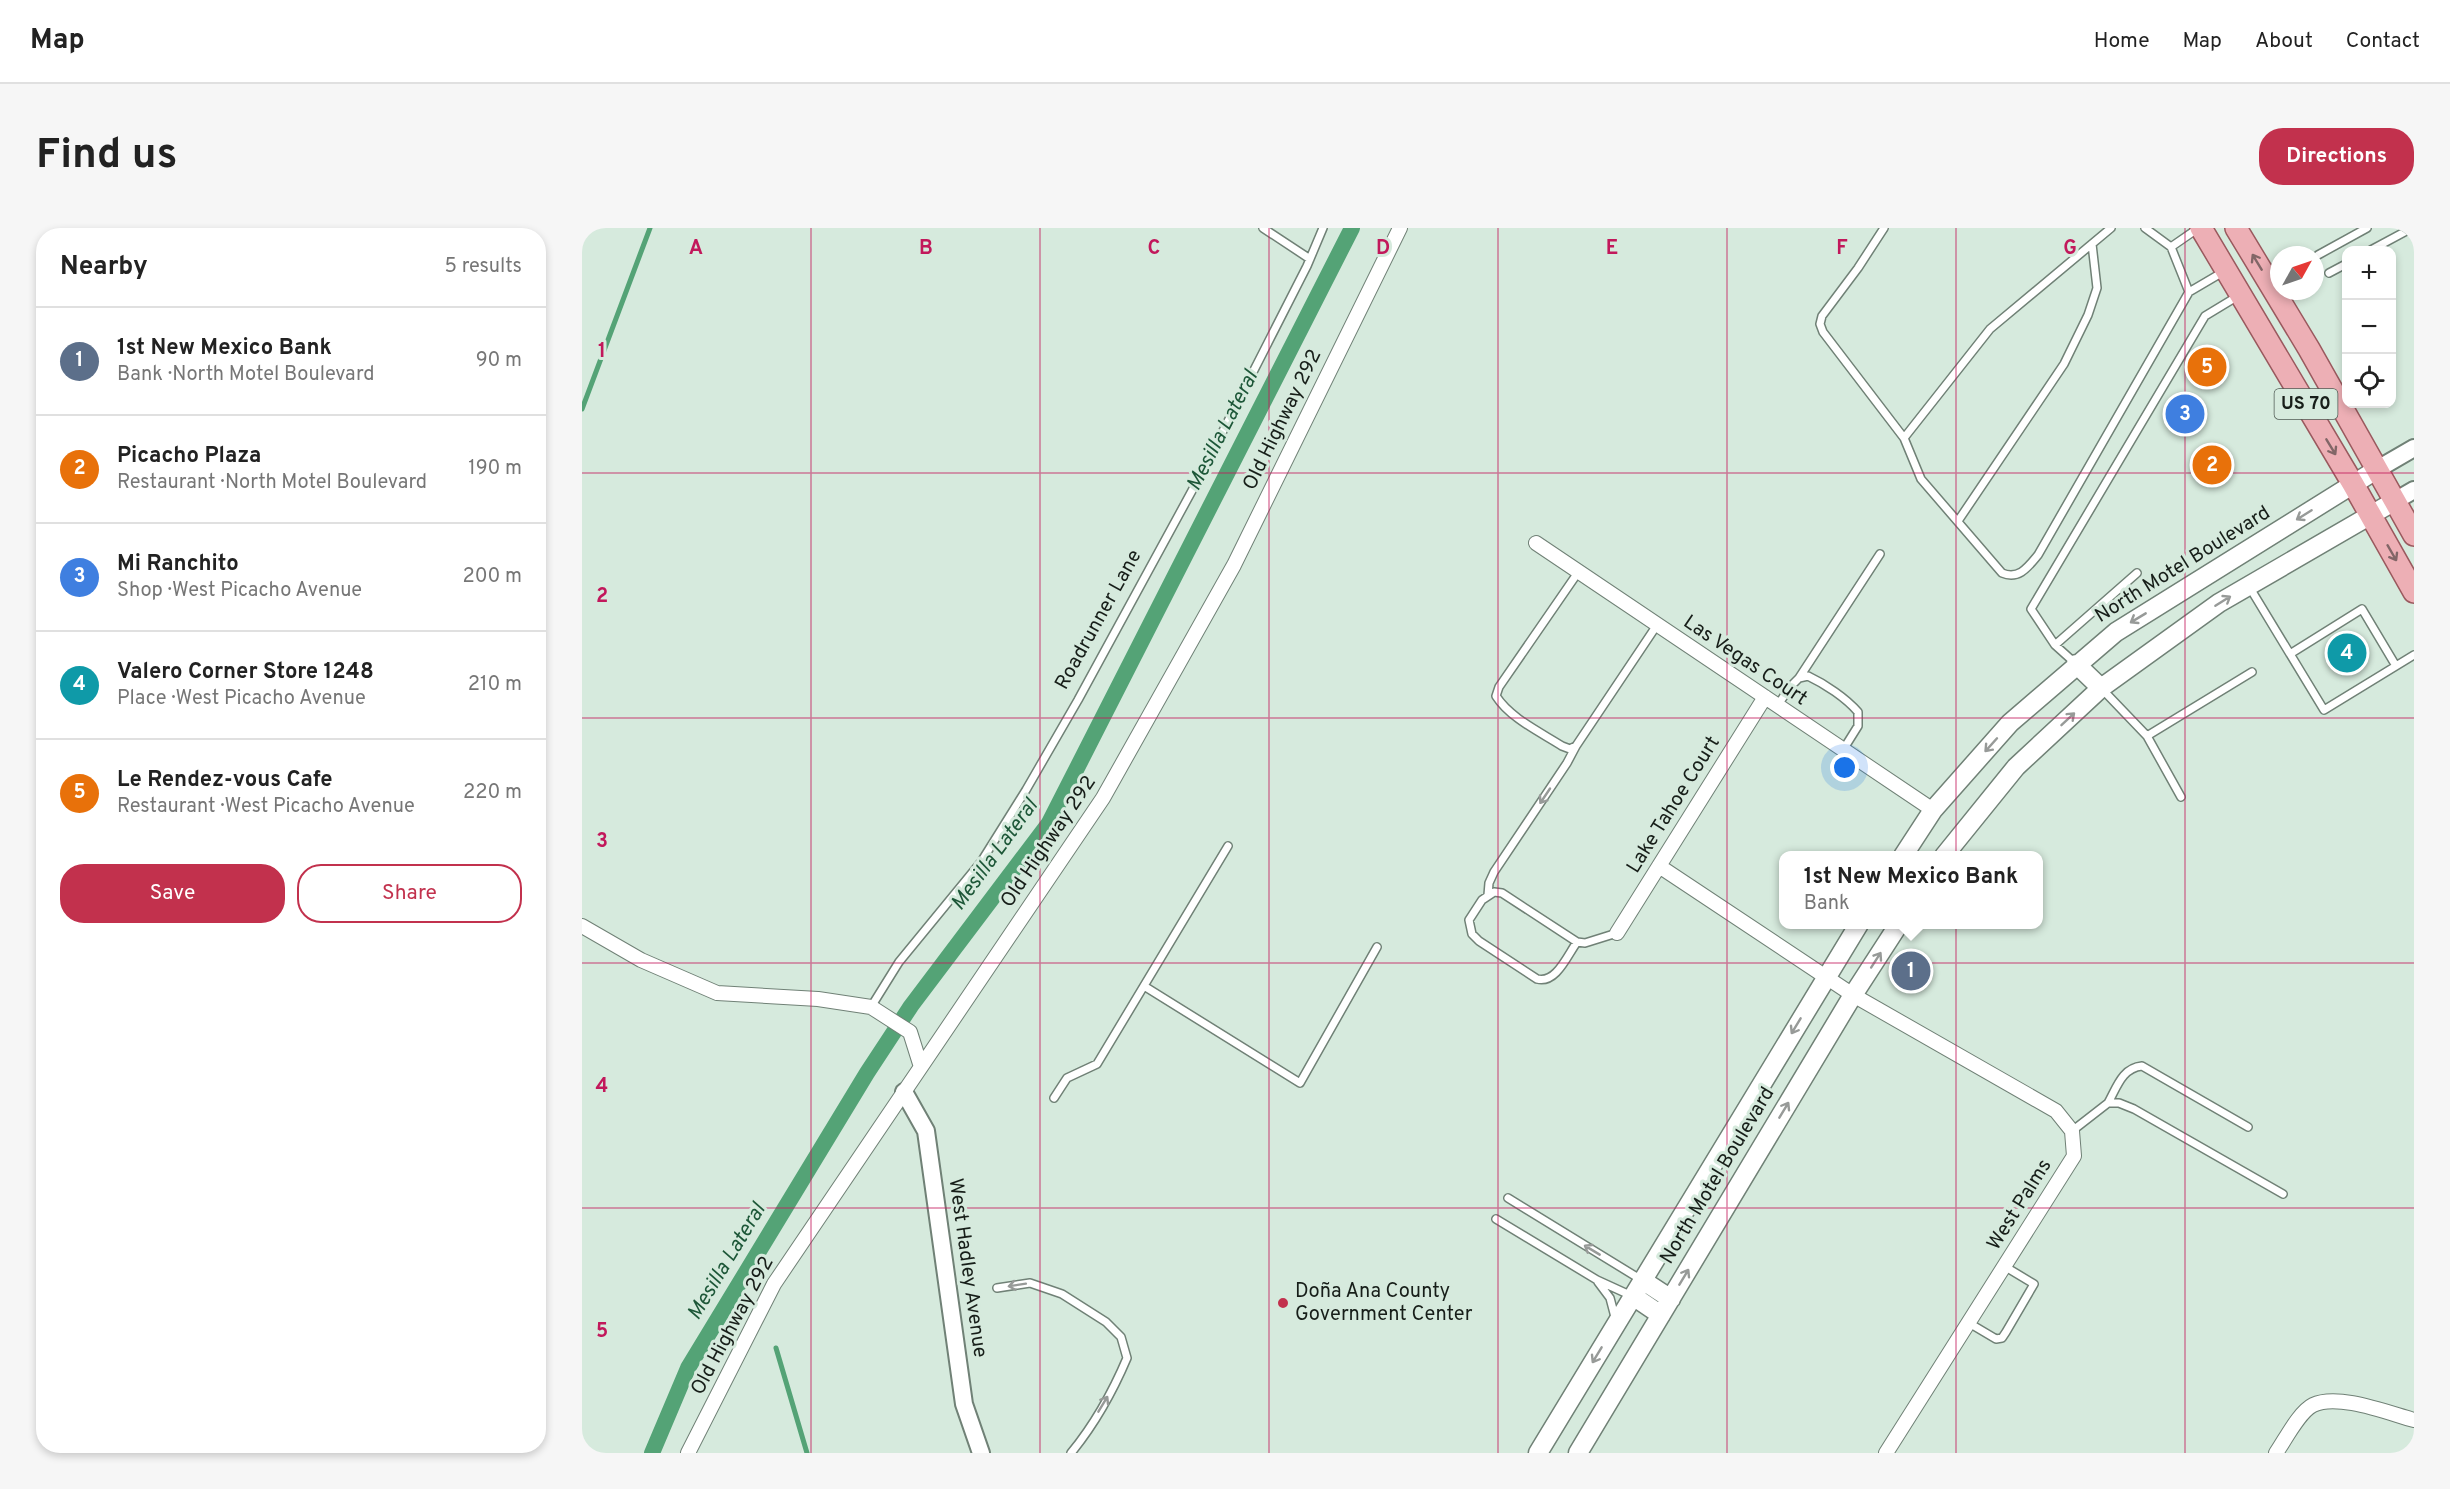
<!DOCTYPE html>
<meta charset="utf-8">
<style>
:root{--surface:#fff;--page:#f6f6f6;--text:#222;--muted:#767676;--line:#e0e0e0;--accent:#c2314d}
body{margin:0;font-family:Overpass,sans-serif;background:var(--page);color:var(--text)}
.controls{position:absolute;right:18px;top:18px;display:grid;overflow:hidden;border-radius:12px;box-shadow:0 3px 9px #0003}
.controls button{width:54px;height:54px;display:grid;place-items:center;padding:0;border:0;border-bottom:2px solid var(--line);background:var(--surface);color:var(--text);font:30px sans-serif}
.compass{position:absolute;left:1688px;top:18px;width:54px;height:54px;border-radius:50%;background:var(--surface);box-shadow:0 3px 9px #0003;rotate:50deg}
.you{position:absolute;left:1263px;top:540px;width:21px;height:21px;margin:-15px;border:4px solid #fff;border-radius:50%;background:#1a73e8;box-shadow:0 0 0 9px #1a73e833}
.badge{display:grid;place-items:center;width:39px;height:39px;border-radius:50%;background:var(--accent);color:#fff;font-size:20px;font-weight:700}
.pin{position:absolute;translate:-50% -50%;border:3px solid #fff;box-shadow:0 2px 6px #0006}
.popup{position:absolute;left:1197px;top:623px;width:264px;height:78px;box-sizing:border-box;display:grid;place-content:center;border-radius:12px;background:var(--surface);filter:drop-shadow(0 2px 4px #0005);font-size:20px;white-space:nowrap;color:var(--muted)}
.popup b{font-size:22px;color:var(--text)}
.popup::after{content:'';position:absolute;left:50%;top:100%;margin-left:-12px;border:12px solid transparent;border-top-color:var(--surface)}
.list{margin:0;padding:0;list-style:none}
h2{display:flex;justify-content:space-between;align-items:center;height:78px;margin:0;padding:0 24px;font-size:26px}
h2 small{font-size:20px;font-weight:400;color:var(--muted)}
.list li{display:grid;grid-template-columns:39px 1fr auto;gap:18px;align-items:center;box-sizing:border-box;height:108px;padding:0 24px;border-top:2px solid var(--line)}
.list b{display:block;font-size:22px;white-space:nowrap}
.list p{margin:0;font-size:20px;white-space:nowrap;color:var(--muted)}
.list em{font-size:20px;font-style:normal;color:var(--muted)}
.actions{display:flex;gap:12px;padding:18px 24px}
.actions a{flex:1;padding:14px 0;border:2px solid var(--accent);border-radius:24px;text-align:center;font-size:21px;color:var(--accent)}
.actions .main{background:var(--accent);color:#fff}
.icon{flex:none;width:33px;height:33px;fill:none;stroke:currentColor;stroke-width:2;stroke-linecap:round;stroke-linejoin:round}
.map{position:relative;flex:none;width:1832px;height:1225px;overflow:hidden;border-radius:24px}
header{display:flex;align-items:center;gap:36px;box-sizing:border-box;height:84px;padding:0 30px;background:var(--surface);border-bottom:2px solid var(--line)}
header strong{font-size:28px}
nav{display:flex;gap:33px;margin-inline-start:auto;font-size:21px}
.intro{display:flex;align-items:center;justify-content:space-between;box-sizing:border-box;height:144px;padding:0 36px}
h1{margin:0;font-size:42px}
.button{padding:15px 27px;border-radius:24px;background:var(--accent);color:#fff;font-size:21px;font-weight:700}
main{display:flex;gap:36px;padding:0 36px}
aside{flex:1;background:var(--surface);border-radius:24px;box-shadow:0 3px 9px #0003}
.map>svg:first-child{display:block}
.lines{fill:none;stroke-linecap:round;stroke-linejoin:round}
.stream{stroke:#54a376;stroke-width:5}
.canal{stroke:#54a376;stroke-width:16}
.service-casing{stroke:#708176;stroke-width:10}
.minor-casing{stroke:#708176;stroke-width:16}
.tertiary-casing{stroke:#708176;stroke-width:20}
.secondary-casing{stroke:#708176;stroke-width:21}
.primary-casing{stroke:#9a595e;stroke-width:24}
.service{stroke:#fff;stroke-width:7}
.minor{stroke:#fff;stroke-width:14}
.tertiary{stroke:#fff;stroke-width:16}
.secondary{stroke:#fff;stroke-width:18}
.primary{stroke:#edafb5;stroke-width:21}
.oneway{stroke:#826667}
.oneway2{stroke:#979a98}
.grid{fill:none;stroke:#c2185b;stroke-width:1.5;stroke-opacity:0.55}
.poi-dot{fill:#c2314d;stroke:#d6eadd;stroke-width:2}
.labels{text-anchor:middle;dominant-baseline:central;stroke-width:6;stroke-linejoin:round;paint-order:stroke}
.shield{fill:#d6eadd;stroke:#505b54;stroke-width:1.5}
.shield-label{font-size:18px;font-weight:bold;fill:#171e19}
.street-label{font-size:20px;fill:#171e19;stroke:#d6eadd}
.poi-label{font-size:20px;fill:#171e19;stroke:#d6eadd;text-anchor:start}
.water-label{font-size:21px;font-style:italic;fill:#1d5738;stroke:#d6eadd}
.grid-label{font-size:20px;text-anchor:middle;font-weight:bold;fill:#c2185b;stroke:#d6eadd;stroke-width:6;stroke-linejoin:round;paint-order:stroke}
</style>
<header>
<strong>Map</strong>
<nav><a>Home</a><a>Map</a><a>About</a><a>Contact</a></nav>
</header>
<div class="intro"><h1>Find us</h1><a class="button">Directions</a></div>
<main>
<aside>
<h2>Nearby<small>5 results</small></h2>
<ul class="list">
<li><span class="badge" style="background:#5c6f8a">1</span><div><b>1st New Mexico Bank</b><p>Bank · North Motel Boulevard</p></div><em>90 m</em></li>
<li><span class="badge" style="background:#e8710a">2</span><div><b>Picacho Plaza</b><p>Restaurant · North Motel Boulevard</p></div><em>190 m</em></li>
<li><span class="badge" style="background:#3f7fe0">3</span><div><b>Mi Ranchito</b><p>Shop · West Picacho Avenue</p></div><em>200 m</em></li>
<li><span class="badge" style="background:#0f9aa8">4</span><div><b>Valero Corner Store 1248</b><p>Place · West Picacho Avenue</p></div><em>210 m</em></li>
<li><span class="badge" style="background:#e8710a">5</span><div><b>Le Rendez-vous Cafe</b><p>Restaurant · West Picacho Avenue</p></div><em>220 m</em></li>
</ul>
<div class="actions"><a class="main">Save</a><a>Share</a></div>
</aside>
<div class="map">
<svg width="1832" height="1225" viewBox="0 0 1832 1225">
<rect width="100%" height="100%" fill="#d6eadd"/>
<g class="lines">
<path class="stream" d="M0 181 68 0
M194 1120 225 1225"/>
<path class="canal" d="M70 1225 106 1140 285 845 329 778 467 595 770 0"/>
<g class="service-casing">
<path id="service" d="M681 0 728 31
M1302 0 1276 40 1240 88 1238 96 1241 104 1322 210
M1529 0 1408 101 1322 210 1339 251 1420 345C1437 352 1446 339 1456 327L1607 64 1641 44
M1563 0 1589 19 1615 1
M1589 19 1607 64
M1789 22 1830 0
M1736 27 1785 0
M1747 45 1764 36
M1376 293 1482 136 1506 87 1515 60 1510 16
M997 343 917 459 914 468C928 490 958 504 980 518L988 521 994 518 1075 397
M1668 360 1742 482 1832 427
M1473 417 1555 345
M1708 426 1780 381 1814 438
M1493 435 1473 417 1449 381 1623 88 1656 68
M1217 450 1298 326
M1519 460 1565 508 1599 569
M1195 478 1209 458 1217 450 1226 448C1243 456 1264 470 1276 484V498L1261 522
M1565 508 1670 444
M906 667 907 655 912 644 985 535 994 518
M995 714C985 728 974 756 955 751L897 713 890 706 887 692 900 672 912 664 920 665 995 714 1003 715 1035 705
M562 758 718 855 795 719
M289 779 317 734 399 634 444 562 496 472 618 248 725 38 741 0
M472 870 485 850 515 836 646 618
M1526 875C1535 859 1540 840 1560 838L1666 899
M1490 903 1526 875H1537L1552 881 1701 966
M926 970 1058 1051
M914 991 1015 1052 1050 1068
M1016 1054 1028 1070 1033 1089
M415 1060 448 1055 480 1066 524 1094 539 1109 545 1130C531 1163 512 1197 489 1225
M1387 1095 1414 1111 1420 1110 1424 1104 1452 1056 1422 1038"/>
</g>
<g class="minor-casing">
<path id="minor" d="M954 315 1351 582
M1077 638 1271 767 1474 883 1490 903 1492 928 1304 1225
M0 698 59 732 135 765 236 771 289 779 328 804 339 839
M1035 705 1183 469
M106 1225 192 1056 521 570 652 337 818 0
M1694 1225C1703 1212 1717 1184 1731 1177 1756 1165 1806 1185 1832 1192"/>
</g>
<g class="tertiary-casing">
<path id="tertiary" d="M1794 242 1832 220
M1813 273 1832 262
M322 864 344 903 382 1176 399 1225"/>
</g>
<g class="secondary-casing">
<path id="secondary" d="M1494 436 1519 460
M1321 628 1351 582 1428 495 1534 404 1794 242
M1362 628 1434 539 1519 460 1637 375 1813 273
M1060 1052 1089 1071
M1051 1068 1079 1087
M956 1225 1277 696
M996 1225 1271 767 1317 696"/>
</g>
<g class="primary-casing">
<path id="primary" d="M1619 0 1771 256 1832 364
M1654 0 1727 121 1832 307"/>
</g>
<use href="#service" class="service"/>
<use href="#minor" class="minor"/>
<use href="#tertiary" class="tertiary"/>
<use href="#secondary" class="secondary"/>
<use href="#primary" class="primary"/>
</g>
<defs><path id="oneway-shaft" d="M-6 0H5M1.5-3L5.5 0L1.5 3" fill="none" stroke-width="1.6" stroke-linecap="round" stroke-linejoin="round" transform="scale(1.5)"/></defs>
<g class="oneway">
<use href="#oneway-shaft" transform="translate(1675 34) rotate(-121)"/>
<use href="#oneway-shaft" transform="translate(1749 219) rotate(59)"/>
<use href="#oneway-shaft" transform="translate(1810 325) rotate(60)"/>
</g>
<g class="oneway2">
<use href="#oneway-shaft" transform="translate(1722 287) rotate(148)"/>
<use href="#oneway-shaft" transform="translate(1641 373) rotate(-32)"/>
<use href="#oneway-shaft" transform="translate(1556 390) rotate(149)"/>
<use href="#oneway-shaft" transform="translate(1486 491) rotate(-43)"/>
<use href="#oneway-shaft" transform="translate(1409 517) rotate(132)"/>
<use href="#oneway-shaft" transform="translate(963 568) rotate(124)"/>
<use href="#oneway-shaft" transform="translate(1294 732) rotate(-57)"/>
<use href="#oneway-shaft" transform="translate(1214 798) rotate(121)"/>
<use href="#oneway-shaft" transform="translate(1202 882) rotate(-59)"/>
<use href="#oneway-shaft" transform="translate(1010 1022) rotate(-149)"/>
<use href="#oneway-shaft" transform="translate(1102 1049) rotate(-59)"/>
<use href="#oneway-shaft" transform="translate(435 1057) rotate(171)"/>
<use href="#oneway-shaft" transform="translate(1015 1127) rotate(121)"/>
<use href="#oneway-shaft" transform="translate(521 1176) rotate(-59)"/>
</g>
<path class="grid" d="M229 0V1225M458 0V1225M687 0V1225M916 0V1225M1145 0V1225M1374 0V1225M1603 0V1225M0 245H1832M0 490H1832M0 735H1832M0 980H1832"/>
<circle class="poi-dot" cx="701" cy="1075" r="6"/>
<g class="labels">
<rect class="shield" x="1692.5" y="161" width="63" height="30" rx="4.5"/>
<g class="shield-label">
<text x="1724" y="176">US 70</text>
</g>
<g class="street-label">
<text transform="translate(701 192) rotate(-64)">Old Highway 292</text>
<text transform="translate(1601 337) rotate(-32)">North Motel Boulevard</text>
<text transform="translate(517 392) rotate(-61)">Roadrunner Lane</text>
<text transform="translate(1163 433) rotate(34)">Las Vegas Court</text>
<text transform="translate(1092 577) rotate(-58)">Lake Tahoe Court</text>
<text transform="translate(467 614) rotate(-56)">Old Highway 292</text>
<text transform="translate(1136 948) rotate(-59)">North Motel Boulevard</text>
<text transform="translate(1438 977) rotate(-58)">West Palms</text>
<text transform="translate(385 1040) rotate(82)">West Hadley Avenue</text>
<text transform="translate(151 1098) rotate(-62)">Old Highway 292</text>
</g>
<g class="poi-label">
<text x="713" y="1064">Doña Ana County<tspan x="713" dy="23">Government Center</tspan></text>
</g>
<g class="water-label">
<text transform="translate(641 203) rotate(-63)">Mesilla Lateral</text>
<text transform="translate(413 627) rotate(-54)">Mesilla Lateral</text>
<text transform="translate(145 1034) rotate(-59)">Mesilla Lateral</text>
</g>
</g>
<g class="grid-label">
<text x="114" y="26">A</text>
<text x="344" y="26">B</text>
<text x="572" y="26">C</text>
<text x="801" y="26">D</text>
<text x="1030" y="26">E</text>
<text x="1260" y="26">F</text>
<text x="1488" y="26">G</text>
<text x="20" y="129">1</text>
<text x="20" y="374">2</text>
<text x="20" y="619">3</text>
<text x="20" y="864">4</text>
<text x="20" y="1109">5</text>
</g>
</svg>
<div class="controls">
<button>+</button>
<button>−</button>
<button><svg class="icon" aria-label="locate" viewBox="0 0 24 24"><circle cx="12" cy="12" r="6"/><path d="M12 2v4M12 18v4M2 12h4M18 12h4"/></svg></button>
</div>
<svg class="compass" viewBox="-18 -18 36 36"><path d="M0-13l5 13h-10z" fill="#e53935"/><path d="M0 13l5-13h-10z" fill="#767676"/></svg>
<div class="you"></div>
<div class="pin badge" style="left:1329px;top:743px;background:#5c6f8a">1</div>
<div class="popup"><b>1st New Mexico Bank</b>Bank</div>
<div class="pin badge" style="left:1630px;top:237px;background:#e8710a">2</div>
<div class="pin badge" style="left:1603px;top:186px;background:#3f7fe0">3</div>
<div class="pin badge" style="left:1765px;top:425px;background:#0f9aa8">4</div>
<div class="pin badge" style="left:1625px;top:139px;background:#e8710a">5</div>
</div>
</main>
